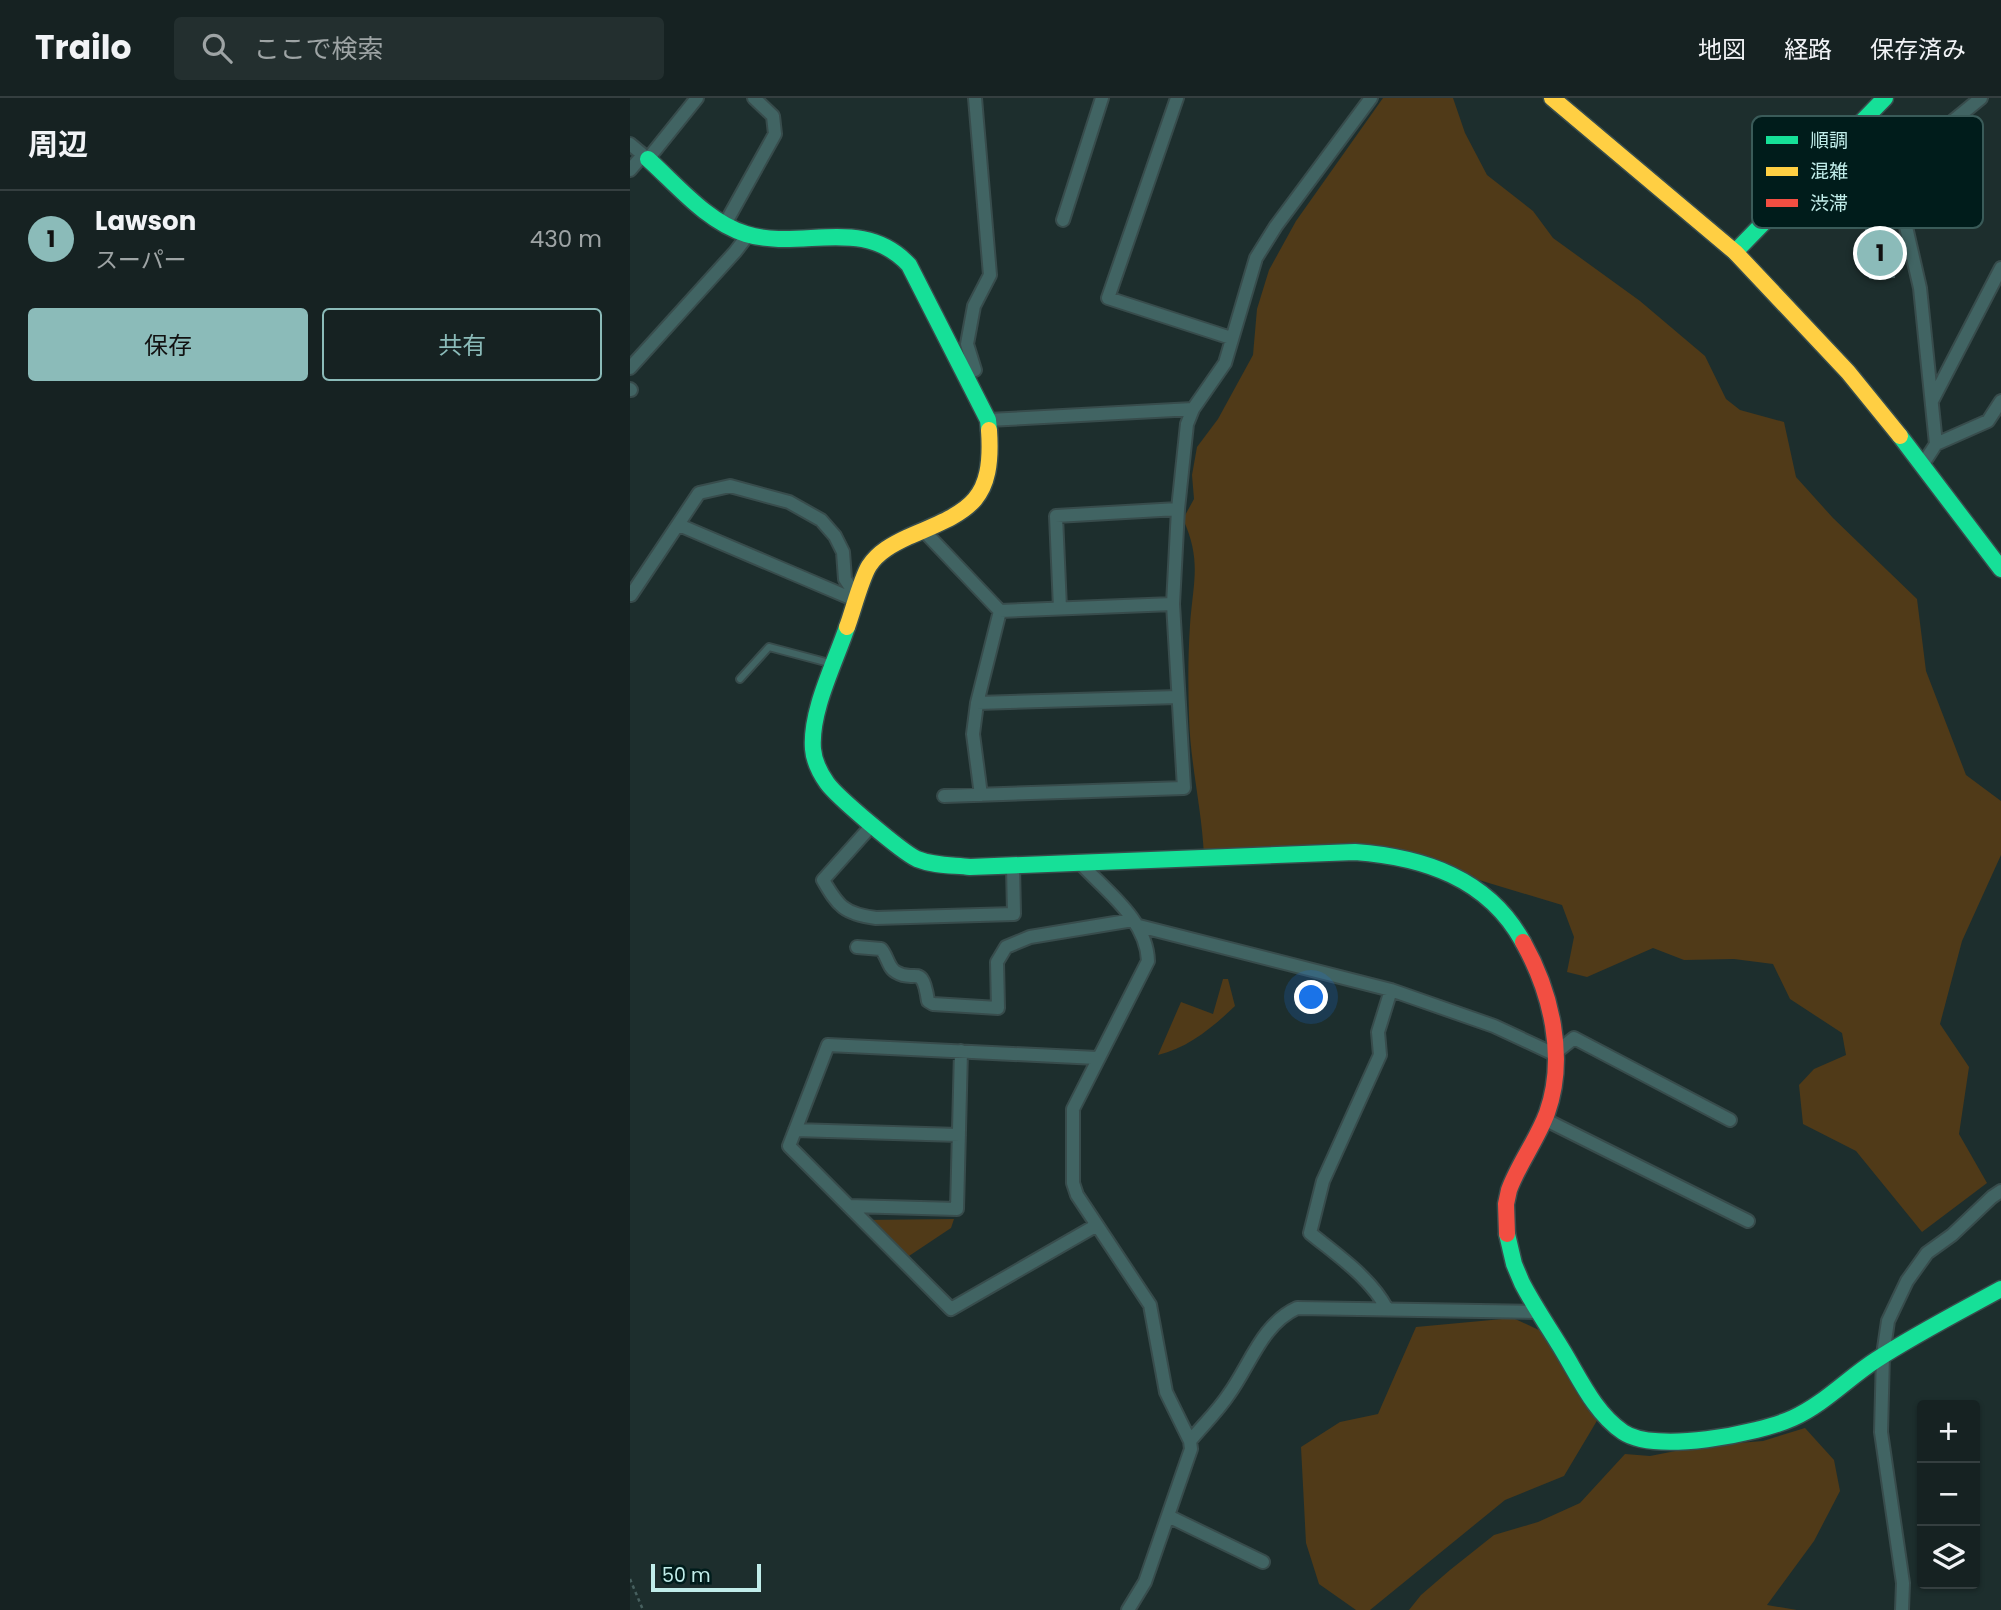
<!DOCTYPE html>
<html lang="ja">
<meta charset="utf-8">
<style>
:root{--surface:#162222;--page:#232f2f;--text:#f1f3f6;--muted:#9ea4a5;--line:#353f40;--accent:#8bbbb9}
body{margin:0;font-family:Poppins,"Noto Sans JP",sans-serif;background:var(--page);color:var(--text)}
.controls{position:absolute;right:21px;bottom:21px;display:grid;overflow:hidden;border-radius:7px;box-shadow:0 2px 5px #0004}
.controls button{width:63px;height:63px;display:grid;place-items:center;padding:0;border:0;border-bottom:2px solid var(--line);background:var(--surface);color:var(--text);font:35px sans-serif}
.scale{position:absolute;left:21px;bottom:18px;width:110px;box-sizing:border-box;padding-left:7px;border:4px solid #c1edea;border-top:0;font-size:19px;line-height:24px;white-space:nowrap;color:#c1edea;-webkit-text-stroke:5px #001c1b;paint-order:stroke}
.you{position:absolute;left:682px;top:900px;width:24px;height:24px;margin:-18px;border:5px solid #fff;border-radius:50%;background:#1a73e8;box-shadow:0 0 0 10px #1a73e833}
.badge{display:grid;place-items:center;width:46px;height:46px;border-radius:50%;background:var(--accent);color:#111;font-size:23px;font-weight:700}
.pin{position:absolute;translate:-50% -50%;border:4px solid #fff;box-shadow:0 2px 7px #0006}
.list{margin:0;padding:0;list-style:none}
h2{display:flex;justify-content:space-between;align-items:center;height:91px;margin:0;padding:0 28px;font-size:30px}
h2 small{font-size:23px;font-weight:400;color:var(--muted)}
.list li{display:grid;grid-template-columns:46px 1fr auto;gap:21px;align-items:center;box-sizing:border-box;height:98px;padding:0 28px;border-top:2px solid var(--line)}
.list b{display:block;font-size:26px;white-space:nowrap}
.list p{margin:0;font-size:23px;white-space:nowrap;color:var(--muted)}
.list em{font-size:23px;font-style:normal;color:var(--muted)}
.actions{display:flex;gap:14px;padding:21px 28px}
.actions a{flex:1;padding:16px 0;border:2px solid var(--accent);border-radius:7px;text-align:center;font-size:24px;color:var(--accent)}
.actions .main{background:var(--accent);color:#111}
.icon{flex:none;width:38px;height:38px;fill:none;stroke:currentColor;stroke-width:2;stroke-linecap:round;stroke-linejoin:round}
.map{position:relative;flex:none;width:1371px;height:1512px;overflow:hidden}
header{display:flex;align-items:center;gap:42px;box-sizing:border-box;height:98px;padding:0 35px;background:var(--surface);border-bottom:2px solid var(--line)}
header strong{font-size:33px}
nav{display:flex;gap:38px;margin-inline-start:auto;font-size:24px}
.search{width:490px;height:63px;background:var(--page);display:flex;align-items:center;gap:18px;box-sizing:border-box;padding:0 24px;border-radius:7px;color:var(--muted);font-size:26px}
main{display:flex}
aside{flex:1;background:var(--surface)}
.map>svg:first-child{display:block}
.green{fill:#503a18}
.building{fill:#314648;stroke:#4a6467;stroke-width:2}
.lines{fill:none;stroke-linecap:round;stroke-linejoin:round}
.lane-casing{stroke:#384c4c;stroke-width:10}
.street-casing{stroke:#384c4c;stroke-width:16}
.fast-casing{stroke:#384c4c;stroke-width:19}
.slow-casing{stroke:#384c4c;stroke-width:19}
.jam-casing{stroke:#384c4c;stroke-width:19}
.path{stroke:#47605f;stroke-width:2.5;stroke-dasharray:3.5 3.5;stroke-linecap:butt}
.lane{stroke:#416463;stroke-width:6}
.street{stroke:#416463;stroke-width:12}
.fast{stroke:#16e098;stroke-width:16}
.slow{stroke:#ffcf43;stroke-width:16}
.jam{stroke:#f24e42;stroke-width:16}
.key{fill:#001c1b;stroke:#3a5b59;stroke-width:2}
.key-label{font-size:19px;fill:#c1edea}
</style>
<header>
<strong>Trailo</strong>
<div class="search"><svg class="icon" aria-label="search" viewBox="0 0 24 24"><circle cx="10" cy="10" r="6"/><path d="M15 15l6 6"/></svg>ここで検索</div>
<nav><a>地図</a><a>経路</a><a>保存済み</a></nav>
</header>
<main>
<aside>
<h2>周辺<small></small></h2>
<ul class="list">
<li><span class="badge">1</span><div><b>Lawson</b><p>スーパー</p></div><em>430 m</em></li>
</ul>
<div class="actions"><a class="main">保存</a><a>共有</a></div>
</aside>
<div class="map">
<svg width="1371" height="1512" viewBox="0 0 1371 1512">
<rect width="100%" height="100%" fill="#1d2e2d"/>
<path class="green" d="M753 0H823L835 35 857 77 903 113 923 140 1010 203 1075 258 1096 301 1110 312 1154 324 1166 379 1203 420 1287 501 1296 573 1336 677 1371 703V757L1332 843 1310 926 1339 969 1329 1036 1357 1085 1292 1134 1226 1053 1173 1026 1169 987 1184 971 1216 957 1212 935 1160 901 1143 866 1104 861 1054 862 1023 850 957 879 937 874 944 839 932 807 796 766 747 755 574 758C572 711 560 665 559 618 558 588 558 557 560 527 563 484 572 463 553 421L564 401 562 377 567 349 588 321 623 257 627 211 639 172 666 123Z
M593 881H598L605 908C583 929 558 950 528 957L551 904 583 916Z
M324 1121 321 1130 273 1162 233 1122Z
M883 1220 911 1233 968 1321 934 1378 875 1402 740 1512H726L689 1486 676 1445 671 1349 710 1324 748 1316 786 1229Z
M1175 1330 1204 1362 1210 1393 1184 1443 1137 1507 1167 1512H779L791 1497 820 1472 864 1437 908 1424 950 1405 995 1356 1020 1358 1071 1348 1133 1343Z"/>
<path class="building" d="M1236 131H1261L1264 179 1240 180Z"/>
<g class="lines">
<g class="lane-casing">
<path id="lane" d="M110 581 139 549 203 566"/>
</g>
<g class="street-casing">
<path id="street" d="M547 0 478 200 601 240
M1233 23 1261 65 1263 72 1290 190 1306 346 1293 366
M0 46 18 61 67 0
M0 72 13 57
M1263 72 1351 0
M433 122 472 0
M95 126 145 36 143 18 124 0
M0 270 105 154 118 137
M334 276 345 272 337 246 344 208 360 177 345 0
M0 291 1 292
M1302 303 1371 170
M358 322 563 311
M1306 346 1358 323 1371 303
M49 427 225 502
M293 432 370 513 543 506
M1 497 69 395 100 388 159 404 191 422 205 438 213 454 215 481 227 499
M430 510 426 418 548 411
M347 605 548 599
M351 697 343 636 347 605 370 513
M314 698 554 690 543 506 548 411 557 326 563 311 595 265 626 160 646 128 741 0
M243 726 193 782C208 808 214 816 246 820L384 816 383 768
M450 765C476 793 517 822 518 863L443 1011V1085L447 1097 520 1207 536 1294 560 1343 561 1351 515 1484 498 1512
M509 828 761 892 864 928 924 956 944 940 1100 1022
M227 849 251 851C257 857 258 870 266 874 285 886 292 863 298 903L303 906 368 910 367 864 376 849 400 839 503 822
M916 1022 1118 1123
M165 1032 329 1037
M219 1108 327 1111 331 953
M467 1127 321 1211 159 1048 198 947 467 960
M757 1211C740 1179 708 1158 680 1135L693 1083 750 957 748 934 761 892
M560 1343C573 1327 588 1313 599 1296 620 1267 632 1226 667 1210L909 1214
M538 1418 633 1464
M1272 1512 1273 1485 1251 1334 1253 1257 1258 1223 1277 1183 1297 1155 1322 1137 1362 1099 1371 1093"/>
</g>
<g class="fast-casing">
<path id="fast" d="M18 61C47 87 77 124 116 136 172 153 233 117 279 167L358 322 359 332
M1105 154 1255 0
M1270 338 1371 471
M217 529C205 565 180 613 183 651 184 664 190 675 197 685 207 699 272 754 287 761 304 768 323 767 340 769L725 754C793 759 858 780 893 844
M877 1136 884 1166 892 1185C904 1208 919 1230 933 1253 950 1281 965 1315 993 1334 1025 1356 1128 1336 1163 1320 1194 1306 1218 1280 1246 1262 1286 1236 1329 1214 1371 1191"/>
</g>
<g class="slow-casing">
<path id="slow" d="M922 0 1105 154 1218 274 1270 338
M217 529C223 513 231 481 239 468 248 454 263 446 278 439 338 413 364 406 359 332"/>
</g>
<g class="jam-casing">
<path id="jam" d="M877 1136 876 1106 879 1092C889 1065 907 1042 917 1015 937 959 921 894 893 844"/>
</g>
<path class="path" d="M0 1481 13 1512"/>
<use href="#lane" class="lane"/>
<use href="#street" class="street"/>
<use href="#fast" class="fast"/>
<use href="#slow" class="slow"/>
<use href="#jam" class="jam"/>
</g>
<rect x="1122" y="18" width="231" height="112" rx="10" class="key"/>
<rect x="1136" y="38" width="32" height="8" fill="#16e098"/>
<rect x="1136" y="69" width="32" height="9" fill="#ffcf43"/>
<rect x="1136" y="101" width="32" height="8" fill="#f24e42"/>
<g class="key-label">
<text x="1180" y="49">順調</text>
<text x="1180" y="80">混雑</text>
<text x="1180" y="112">渋滞</text>
</g>
</svg>
<div class="controls">
<button>+</button>
<button>−</button>
<button><svg class="icon" aria-label="layers" viewBox="0 0 24 24"><path d="M12 4l9 5-9 5-9-5zM3 14l9 5 9-5"/></svg></button>
</div>
<div class="scale">50 m</div>
<div class="you"></div>
<div class="pin badge" style="left:1250px;top:155px">1</div>
</div>
</main>
